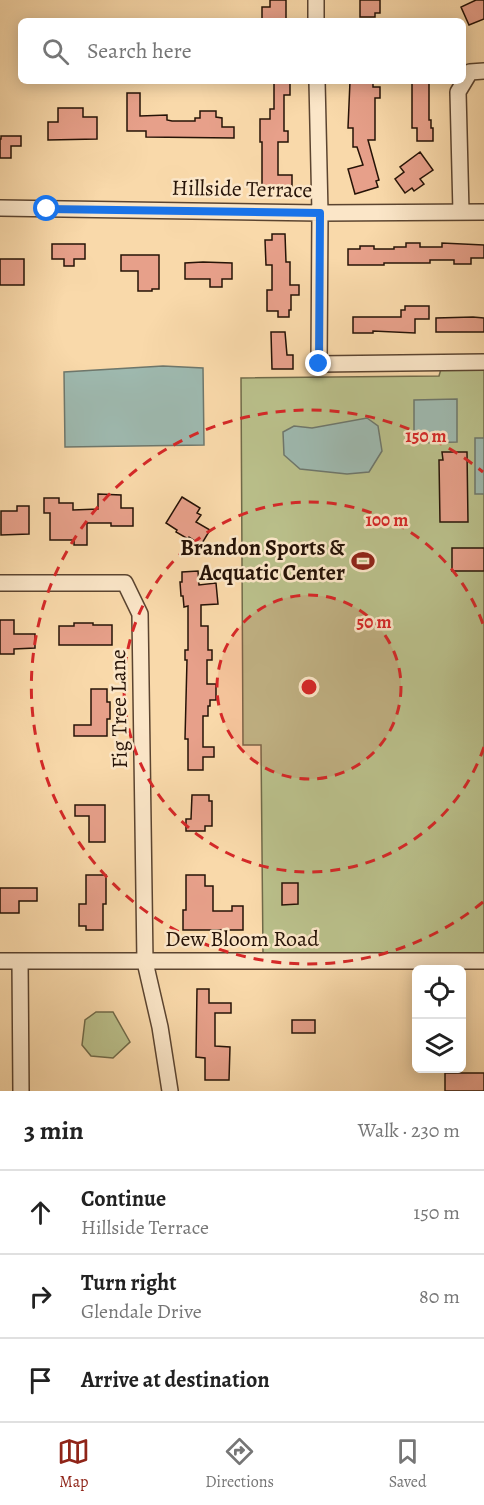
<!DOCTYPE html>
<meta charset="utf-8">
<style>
:root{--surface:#fff;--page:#f2f2f2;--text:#222;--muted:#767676;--line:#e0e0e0;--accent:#8f2418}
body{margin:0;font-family:Alegreya,serif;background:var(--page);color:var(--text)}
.controls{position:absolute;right:18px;bottom:18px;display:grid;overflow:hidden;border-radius:9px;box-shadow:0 3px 15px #0003}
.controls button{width:54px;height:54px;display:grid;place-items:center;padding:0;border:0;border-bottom:2px solid var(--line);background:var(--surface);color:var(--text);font:30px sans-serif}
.stop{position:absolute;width:18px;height:18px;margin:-14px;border:4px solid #1a73e8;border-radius:50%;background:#fff}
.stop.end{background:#1a73e8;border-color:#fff;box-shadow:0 2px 6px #0008}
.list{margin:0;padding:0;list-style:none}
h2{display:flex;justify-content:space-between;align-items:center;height:78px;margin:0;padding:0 24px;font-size:26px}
h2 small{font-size:20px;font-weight:400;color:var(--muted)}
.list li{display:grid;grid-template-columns:39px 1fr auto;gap:18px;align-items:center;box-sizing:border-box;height:84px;padding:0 24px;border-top:2px solid var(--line)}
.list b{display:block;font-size:22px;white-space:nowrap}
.list p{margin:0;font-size:20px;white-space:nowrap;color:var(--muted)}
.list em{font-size:20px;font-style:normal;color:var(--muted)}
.icon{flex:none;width:33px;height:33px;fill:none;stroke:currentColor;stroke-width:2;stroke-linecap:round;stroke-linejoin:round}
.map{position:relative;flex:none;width:484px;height:1091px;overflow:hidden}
.search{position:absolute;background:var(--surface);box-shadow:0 3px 15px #0003;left:18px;right:18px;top:18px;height:66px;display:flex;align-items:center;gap:15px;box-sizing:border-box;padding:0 21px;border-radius:9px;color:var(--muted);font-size:22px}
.sheet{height:330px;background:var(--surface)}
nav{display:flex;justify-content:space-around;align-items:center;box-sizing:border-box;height:84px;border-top:2px solid var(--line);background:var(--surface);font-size:16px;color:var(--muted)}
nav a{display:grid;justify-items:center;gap:3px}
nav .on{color:var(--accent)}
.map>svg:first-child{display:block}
.green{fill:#bac08b;stroke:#706a49;stroke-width:1.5}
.water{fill:#9eb9af;stroke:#6e776c;stroke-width:1.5}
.building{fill:#e7a08a;stroke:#261307;stroke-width:1.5}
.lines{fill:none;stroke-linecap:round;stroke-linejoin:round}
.street-casing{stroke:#5b4430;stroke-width:18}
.street{stroke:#fbe6c8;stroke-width:15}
.route{stroke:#1a73e8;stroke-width:8}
.ring{fill:none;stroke:#d62828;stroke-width:3;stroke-dasharray:10 8}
.labels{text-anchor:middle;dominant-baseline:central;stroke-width:5;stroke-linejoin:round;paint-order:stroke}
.street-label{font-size:22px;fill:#261307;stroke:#fbe6c8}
.poi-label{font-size:22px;font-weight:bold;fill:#261307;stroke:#fbe6c8;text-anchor:end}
.centre{fill:#d62828;stroke:#fbe6c8;stroke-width:3}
.ring-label{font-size:18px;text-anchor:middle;font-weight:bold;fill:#d62828;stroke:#fbe6c8;stroke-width:5;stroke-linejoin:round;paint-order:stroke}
</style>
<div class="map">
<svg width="484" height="1091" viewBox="0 0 484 1091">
<rect width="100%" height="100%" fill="#f9d9aa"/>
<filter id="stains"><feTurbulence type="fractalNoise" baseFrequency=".00333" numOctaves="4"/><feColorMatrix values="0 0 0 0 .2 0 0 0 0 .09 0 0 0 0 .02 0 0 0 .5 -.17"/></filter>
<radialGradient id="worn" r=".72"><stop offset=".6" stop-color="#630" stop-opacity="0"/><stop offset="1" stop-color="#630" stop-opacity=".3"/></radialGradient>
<path class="green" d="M441 369H484V953L263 954 261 745H243L241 378 439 376Z
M96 1012H113L130 1042 113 1058 91 1056 82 1045 85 1020Z"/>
<path class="water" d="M163 366 203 368 204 445 65 447 64 372Z
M457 399V442L414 443V400Z
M367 418 378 426 382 451 369 472 347 474 300 469 284 455 283 432 294 426 312 428Z
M475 438H484V494H475Z"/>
<path class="building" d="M270 0H286V21H262V7H270Z
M360 0H380V13H375V17H360Z
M476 0H484V19L469 25 461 7Z
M274 81H290V95H284V131H288V142H278V175H292V188L262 189V142H260V119H270V109H274Z
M350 81H373V87H380V98H375V140H368L379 180 376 181 378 187 355 194 348 169 363 165 357 147H353V128H348Z
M412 81H429V120H431V128H433V141H417V128H412Z
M127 93H140V116L167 115V120L172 121H195V118H200V111H216V117L222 118V127H234V138L146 137V131H127Z
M58 108H83V117H97V139L48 140V122H58Z
M1 136H21V146H11V158H0V139H1Z
M420 152 433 170 420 179 424 184 414 191 412 188 405 193 395 179 404 172 400 167Z
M272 234H285L286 262H290V285H299V295H291V310H289V317H278V311H267V290H272V265H266L265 240H272Z
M406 243H420V247H442V243L484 245V258H471V264H454V260H430V263H384V265H348V249H360V246H374V249H394V247H406Z
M52 244H85V259H74V266H64V259H52Z
M121 255H159V289H152V291H138V271H121Z
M0 259H24V285H0Z
M203 262 232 263V279H222V287H210V279H185V263Z
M405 306H429V319H415V333L373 331V333H353V317H401V310H405Z
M473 317 484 318V332H436V318Z
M271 332H285L287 355H293V369H272Z
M442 452H467L468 522H440L439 460H443Z
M98 494 121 495V508H133V526H111V523H87V545H74V540H50V513H44V498H59V503H73V510L98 509Z
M182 497 200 508 197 513 201 515 196 522 210 530 201 545 189 537 188 539 176 532 177 530 166 523Z
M17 506H29V534L1 535V511H17Z
M452 548H484V571H452Z
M198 571 199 585 216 583 218 604 201 605V626H208V650H212V660H207V684H216V700H210V706H208V716H203V747H214V757H203V770H188V739H185L187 660H185V650H188V606L184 607 183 596H181L180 582H182V572Z
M0 620H14V634H35V648L14 649V654H0Z
M74 623H93V625H112V645H59V626H74Z
M91 689H107V702H110V719H107V736H74V725H91Z
M192 795H209V801H212V826H205V831H186V819H191Z
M75 805H105V842H89V816H75Z
M86 875H106V904H103V930H86V926H79V904H86Z
M186 875H205V886H213V911H232V906H243V930H183V910H186Z
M282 883H298V904L282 905Z
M0 888H37V901H19V913H0Z
M197 989H209V1003H231V1013H215V1046L230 1047 229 1080H205V1058L196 1057Z
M292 1020H315V1033H292Z
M445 1073H484V1091H445Z"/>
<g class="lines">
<g class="street-casing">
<path id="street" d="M316 0V21
M317 81 320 213 319 364 484 362
M0 208 320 213 484 212
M461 212 458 92 470 72 484 71
M0 583H125L140 614 145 962 160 1027 170 1091
M0 961H484
M20 961 21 1091"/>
</g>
<use href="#street" class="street"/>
</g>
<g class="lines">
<path class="route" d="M47 209 320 213 319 364"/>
</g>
<circle cx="309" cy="687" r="92" fill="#d62828" fill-opacity=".12"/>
<g class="ring">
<circle cx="309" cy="687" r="92"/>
<path d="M484 747A185 185 0 1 1 484 627"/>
<path d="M483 902A277 277 0 1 1 483 472"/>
</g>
<defs>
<g id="stadium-bare" transform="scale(1.8)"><path d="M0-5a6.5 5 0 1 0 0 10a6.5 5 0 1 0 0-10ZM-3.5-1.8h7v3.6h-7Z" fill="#8f2418" stroke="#fbe6c8" stroke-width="2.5" paint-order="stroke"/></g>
</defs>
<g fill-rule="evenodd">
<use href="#stadium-bare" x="363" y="561"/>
</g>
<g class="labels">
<g class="street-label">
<text transform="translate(242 189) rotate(1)">Hillside Terrace</text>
<text transform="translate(119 709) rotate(-91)">Fig Tree Lane</text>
<text x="242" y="939">Dew Bloom Road</text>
</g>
<g class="poi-label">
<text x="345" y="548">Brandon Sports &amp;<tspan x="345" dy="25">Acquatic Center</tspan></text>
</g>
</g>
<circle cx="309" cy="687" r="9" class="centre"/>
<g class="ring-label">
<text x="426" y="442">150 m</text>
<text x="387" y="526">100 m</text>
<text x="374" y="628">50 m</text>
</g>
<rect width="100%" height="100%" filter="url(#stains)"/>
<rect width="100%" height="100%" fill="url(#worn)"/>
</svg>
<div class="controls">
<button><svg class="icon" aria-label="locate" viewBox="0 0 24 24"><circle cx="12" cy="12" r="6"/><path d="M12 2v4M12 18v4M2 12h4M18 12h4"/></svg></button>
<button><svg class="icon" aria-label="layers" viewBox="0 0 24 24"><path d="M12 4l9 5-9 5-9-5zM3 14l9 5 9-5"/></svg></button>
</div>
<div class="stop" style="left:47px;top:209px"></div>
<div class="stop end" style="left:319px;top:364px"></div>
<div class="search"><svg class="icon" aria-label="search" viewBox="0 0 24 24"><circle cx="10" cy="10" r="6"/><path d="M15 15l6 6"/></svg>Search here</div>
</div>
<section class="sheet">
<h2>3 min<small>Walk · 230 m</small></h2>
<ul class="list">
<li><svg class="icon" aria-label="ahead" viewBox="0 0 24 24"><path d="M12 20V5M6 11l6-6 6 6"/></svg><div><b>Continue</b><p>Hillside Terrace</p></div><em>150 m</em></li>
<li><svg class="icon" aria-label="right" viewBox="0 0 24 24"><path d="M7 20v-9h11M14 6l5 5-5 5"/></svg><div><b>Turn right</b><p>Glendale Drive</p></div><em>80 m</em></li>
<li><svg class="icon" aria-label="arrive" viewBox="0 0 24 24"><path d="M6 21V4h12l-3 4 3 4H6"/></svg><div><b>Arrive at destination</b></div></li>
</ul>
</section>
<nav>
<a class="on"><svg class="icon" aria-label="map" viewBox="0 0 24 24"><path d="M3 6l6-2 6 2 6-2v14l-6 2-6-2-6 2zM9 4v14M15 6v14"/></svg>Map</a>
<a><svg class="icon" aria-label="directions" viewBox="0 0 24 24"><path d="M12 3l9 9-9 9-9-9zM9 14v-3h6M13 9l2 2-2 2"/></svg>Directions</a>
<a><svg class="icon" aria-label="saved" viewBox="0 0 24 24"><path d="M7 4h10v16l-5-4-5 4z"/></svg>Saved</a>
</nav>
